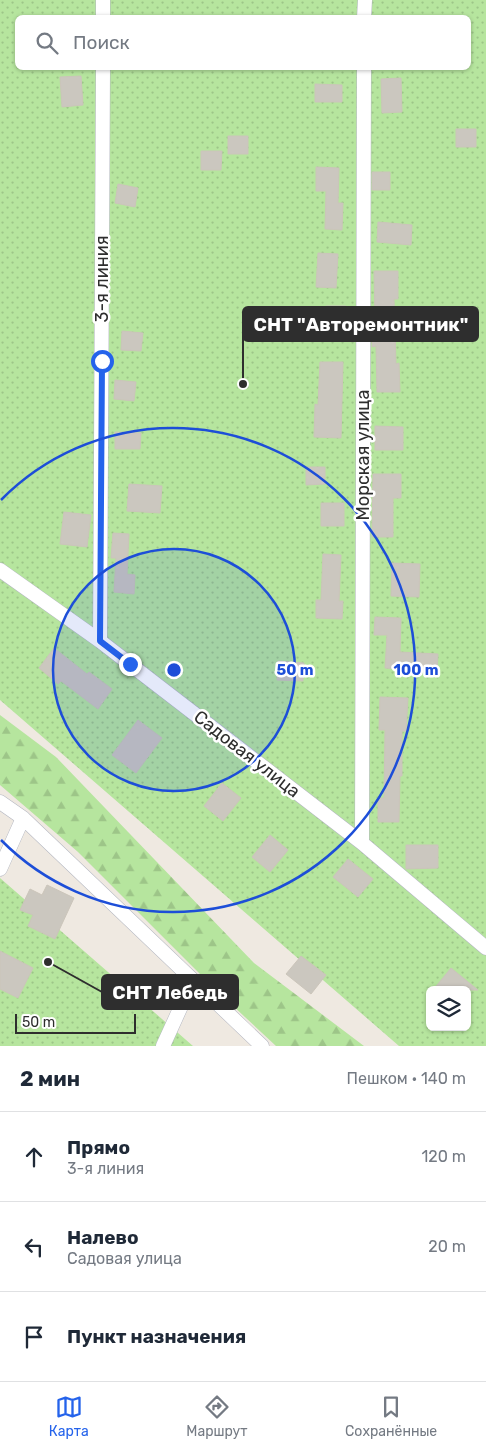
<!DOCTYPE html>
<html lang="ru">
<meta charset="utf-8">
<style>
:root{--surface:#fff;--page:#f2f2f3;--text:#1f2937;--muted:#747a83;--line:#e0e1e3;--accent:#2563eb}
body{margin:0;font-family:Rubik,sans-serif;background:var(--page);color:var(--text)}
.controls{position:absolute;right:15px;bottom:15px;display:grid;overflow:hidden;border-radius:8px;box-shadow:0 1px 4px #0004}
.controls button{width:45px;height:45px;display:grid;place-items:center;padding:0;border:0;border-bottom:1px solid var(--line);background:var(--surface);color:var(--text);font:25px sans-serif}
.scale{position:absolute;left:15px;bottom:12px;width:121px;box-sizing:border-box;padding-left:5px;border:2px solid #2e2e2e;border-top:0;font-size:14px;line-height:18px;white-space:nowrap;color:#2e2e2e;-webkit-text-stroke:4px #fff;paint-order:stroke}
.stop{position:absolute;width:15px;height:15px;margin:-11px;border:4px solid #2563eb;border-radius:50%;background:#fff}
.stop.end{background:#2563eb;border-color:#fff;box-shadow:0 1px 5px #0008}
.list{margin:0;padding:0;list-style:none}
h2{display:flex;justify-content:space-between;align-items:center;height:65px;margin:0;padding:0 20px;font-size:21px}
h2 small{font-size:16px;font-weight:400;color:var(--muted)}
.list li{display:grid;grid-template-columns:32px 1fr auto;gap:15px;align-items:center;box-sizing:border-box;height:90px;padding:0 20px;border-top:1px solid var(--line)}
.list b{display:block;font-size:19px;white-space:nowrap}
.list p{margin:0;font-size:16px;white-space:nowrap;color:var(--muted)}
.list em{font-size:16px;font-style:normal;color:var(--muted)}
.icon{flex:none;width:28px;height:28px;fill:none;stroke:currentColor;stroke-width:2;stroke-linecap:round;stroke-linejoin:round}
.map{position:relative;flex:none;width:486px;height:1046px;overflow:hidden}
.search{position:absolute;background:var(--surface);box-shadow:0 1px 4px #0004;left:15px;right:15px;top:15px;height:55px;display:flex;align-items:center;gap:12px;box-sizing:border-box;padding:0 18px;border-radius:8px;color:var(--muted);font-size:19px}
.sheet{height:335px;background:var(--surface)}
nav{display:flex;justify-content:space-around;align-items:center;box-sizing:border-box;height:70px;border-top:1px solid var(--line);background:var(--surface);font-size:14px;color:var(--muted)}
nav a{display:grid;justify-items:center;gap:2px}
nav .on{color:var(--accent)}
.map>svg:first-child{display:block}
.grass{fill:url(#grass-dots);fill-rule:evenodd}
.forest{fill:url(#forest-firs)}
.building{fill:#cbc7bf;stroke:#cbc5ba}
.lines{fill:none;stroke-linecap:round;stroke-linejoin:round}
.street-casing{stroke:#b4b7c1;stroke-width:15}
.street{stroke:#fff;stroke-width:14}
.route{stroke:#2563eb;stroke-width:6}
.ring{fill:none;stroke:#1d4ed8;stroke-width:2.5}
.labels{text-anchor:middle;dominant-baseline:central;stroke-width:5;stroke-linejoin:round;paint-order:stroke}
.street-label{font-size:18px;fill:#2e2e2e;stroke:#fff}
.centre{fill:#1d4ed8;stroke:#fff;stroke-width:2.5}
.ring-label{font-size:15px;text-anchor:middle;font-weight:bold;fill:#1d4ed8;stroke:#fff;stroke-width:5;stroke-linejoin:round;paint-order:stroke}
.leader{fill:none;stroke:#2e2e2e;stroke-width:2}
.callout-dot{fill:#2e2e2e;stroke:#fff;stroke-width:2}
.callout{fill:#2e2e2e;stroke:#2e2e2e;stroke-width:2}
.callout-label{font-size:19px;text-anchor:middle;font-weight:bold;fill:#fff}
</style>
<div class="map">
<svg width="486" height="1046" viewBox="0 0 486 1046">
<defs>
<pattern id="grass-dots" width="8" height="8" patternUnits="userSpaceOnUse" patternTransform="scale(1.25)"><rect width="8" height="8" fill="#b6e59e"/><path d="M2 2h.1M6 6h.1" fill="none" stroke="#9dc588" stroke-width="1.8" stroke-linecap="round"/></pattern>
<pattern id="forest-firs" width="22" height="20" patternUnits="userSpaceOnUse" patternTransform="scale(1.25)"><rect width="22" height="20" fill="#b6e59e"/><path d="M5 1l3.5 6h-7zM16 11l3.5 6h-7z" fill="#9dc588"/></pattern>
</defs>
<rect width="100%" height="100%" fill="#efe9e1"/>
<path class="grass" d="M0 0H486V1046H399L0 700ZM18 18H468V68H18ZM430 990H467V1027H430Z
M0 878 193 1046H0Z"/>
<path class="forest" d="M0 715 56 757 254 963 364 1046H276L216 990 78 852 0 785Z"/>
<path class="building" d="M81 76 83 105 62 107 60 77Z
M401 78 402 112 382 113 381 79Z
M315 84 342 85V102H315Z
M456 129H476V147H456Z
M228 136H248V154H228Z
M201 151H222L221 170H201Z
M316 167 339 168 338 203H343L342 230 325 229 326 191H316Z
M372 172H390V190H372Z
M118 184 138 188 135 207 115 203Z
M378 222 412 225 411 245 377 242Z
M318 253 338 254 336 288 316 287Z
M374 271H398V299H394L396 364 399 363 400 392H377L376 346 372 347V318H375Z
M326 306H346V323H327Z
M122 331 143 333 141 351 121 350Z
M320 362H343L341 438 314 437 315 404 318 405Z
M115 380 136 382 134 401 114 399Z
M375 426 403 427V450H375Z
M115 432 141 433 140 449H115Z
M306 467H325V484L306 485Z
M373 474H401V498H393V537H372Z
M129 484 162 486 160 513 127 511Z
M321 503H344V526H321Z
M64 512 91 515 87 547 60 544Z
M113 533 129 534 127 574 135 575 134 594 114 592 116 558H111Z
M323 554 341 555 339 601H343L342 619 316 618V600H321Z
M392 563 420 564 419 597 391 596Z
M375 617 401 618 400 652 438 654 437 672 385 668 387 635H374Z
M54 648 87 674 89 672 112 689 98 709 61 681 58 684 39 668Z
M278 661 304 663 303 681 277 680Z
M380 697 408 698 406 731H402V776H400L399 822H378V798H384L385 730H379Z
M138 720 162 738 136 773 112 755Z
M222 783 241 798 223 821 204 806Z
M270 835 288 850 270 872 252 857Z
M406 845H438V868L406 869Z
M348 859 373 879 358 897 333 877Z
M47 885 74 898 55 939 28 926 33 915 20 910 30 889 42 895Z
M0 951 33 968 18 998 0 989Z
M301 956 326 975 311 994 286 974Z
M451 968 478 990H433Z"/>
<g class="lines">
<g class="street-casing">
<path id="street" d="M103 0V18
M364 18 365 0
M0 570 100 641 362 843 486 948
M100 641 103 68
M0 802 23 818 262 1046
M362 843 364 68
M0 869 23 818
M163 1046 193 980"/>
</g>
<use href="#street" class="street"/>
</g>
<g class="lines">
<path class="route" d="M102 361 100 641 130 664"/>
</g>
<circle cx="174" cy="670" r="121" fill="#1d4ed8" fill-opacity=".12"/>
<g class="ring">
<circle cx="174" cy="670" r="121"/>
<path d="M1 500A242 242 0 1 1 1 840"/>
</g>
<g class="labels">
<g class="street-label">
<text transform="translate(102 279) rotate(-90)">3-я линия</text>
<text transform="translate(363 455) rotate(-90)">Морская улица</text>
<text transform="translate(247 754) rotate(38)">Садовая улица</text>
</g>
</g>
<circle cx="174" cy="670" r="8" class="centre"/>
<g class="ring-label">
<text x="295" y="675">50 m</text>
<text x="416" y="675">100 m</text>
</g>
<path class="leader" d="M243 384L243 324M48 962L102 992"/>
<g class="callout-dot">
<circle cx="243" cy="384" r="5"/>
<circle cx="48" cy="962" r="5"/>
</g>
<g class="callout">
<rect x="243" y="307" width="235" height="34" rx="5"/>
<rect x="102" y="975" width="136" height="34" rx="5"/>
</g>
<g class="callout-label">
<text x="361" y="331">СНТ "Авторемонтник"</text>
<text x="170" y="999">СНТ Лебедь</text>
</g>
</svg>
<div class="controls">
<button><svg class="icon" aria-label="layers" viewBox="0 0 24 24"><path d="M12 4l9 5-9 5-9-5zM3 14l9 5 9-5"/></svg></button>
</div>
<div class="scale">50 m</div>
<div class="stop" style="left:102px;top:361px"></div>
<div class="stop end" style="left:130px;top:664px"></div>
<div class="search"><svg class="icon" aria-label="search" viewBox="0 0 24 24"><circle cx="10" cy="10" r="6"/><path d="M15 15l6 6"/></svg>Поиск</div>
</div>
<section class="sheet">
<h2>2 мин<small>Пешком · 140 m</small></h2>
<ul class="list">
<li><svg class="icon" aria-label="ahead" viewBox="0 0 24 24"><path d="M12 20V5M6 11l6-6 6 6"/></svg><div><b>Прямо</b><p>3-я линия</p></div><em>120 m</em></li>
<li><svg class="icon" aria-label="left" viewBox="0 0 24 24"><path d="M17 20v-9H6M10 6l-5 5 5 5"/></svg><div><b>Налево</b><p>Садовая улица</p></div><em>20 m</em></li>
<li><svg class="icon" aria-label="arrive" viewBox="0 0 24 24"><path d="M6 21V4h12l-3 4 3 4H6"/></svg><div><b>Пункт назначения</b></div></li>
</ul>
</section>
<nav>
<a class="on"><svg class="icon" aria-label="map" viewBox="0 0 24 24"><path d="M3 6l6-2 6 2 6-2v14l-6 2-6-2-6 2zM9 4v14M15 6v14"/></svg>Карта</a>
<a><svg class="icon" aria-label="directions" viewBox="0 0 24 24"><path d="M12 3l9 9-9 9-9-9zM9 14v-3h6M13 9l2 2-2 2"/></svg>Маршрут</a>
<a><svg class="icon" aria-label="saved" viewBox="0 0 24 24"><path d="M7 4h10v16l-5-4-5 4z"/></svg>Сохранённые</a>
</nav>
